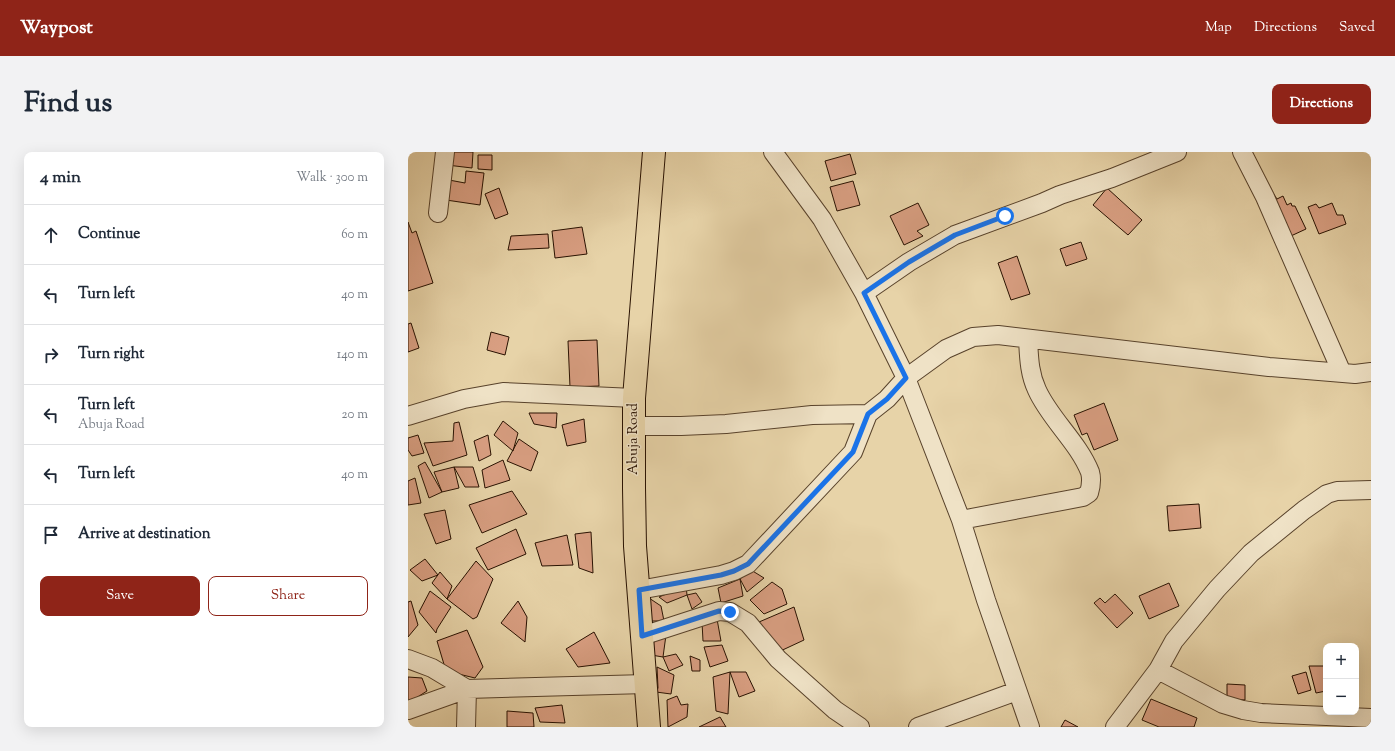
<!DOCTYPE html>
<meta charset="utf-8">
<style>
:root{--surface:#fff;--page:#f2f2f3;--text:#1f2937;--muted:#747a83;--line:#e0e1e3;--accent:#8f2418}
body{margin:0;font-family:"Sorts Mill Goudy",serif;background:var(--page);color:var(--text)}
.controls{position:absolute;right:12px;bottom:12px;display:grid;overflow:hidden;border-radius:8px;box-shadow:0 4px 16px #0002}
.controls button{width:36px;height:36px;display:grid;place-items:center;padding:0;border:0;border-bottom:1px solid var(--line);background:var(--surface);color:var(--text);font:20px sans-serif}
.stop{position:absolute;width:12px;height:12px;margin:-9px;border:3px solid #1a73e8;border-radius:50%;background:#fff}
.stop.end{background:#1a73e8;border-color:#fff;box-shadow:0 1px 4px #0008}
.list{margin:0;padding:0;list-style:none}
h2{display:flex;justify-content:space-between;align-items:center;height:52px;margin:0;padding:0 16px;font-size:17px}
h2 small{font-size:13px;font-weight:400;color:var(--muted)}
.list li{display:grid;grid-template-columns:26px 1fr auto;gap:12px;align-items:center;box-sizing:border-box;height:60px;padding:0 16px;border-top:1px solid var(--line)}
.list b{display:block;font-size:15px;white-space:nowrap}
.list p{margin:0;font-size:13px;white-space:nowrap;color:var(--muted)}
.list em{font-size:13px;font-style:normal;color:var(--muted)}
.actions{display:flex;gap:8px;padding:12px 16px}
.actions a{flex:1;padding:9px 0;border:1px solid var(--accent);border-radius:8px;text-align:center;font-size:14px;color:var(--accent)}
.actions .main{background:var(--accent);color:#fff}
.icon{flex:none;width:22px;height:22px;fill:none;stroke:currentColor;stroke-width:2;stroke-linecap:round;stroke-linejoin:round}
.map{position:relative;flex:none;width:963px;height:575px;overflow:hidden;border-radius:8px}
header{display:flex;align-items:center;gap:24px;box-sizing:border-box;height:56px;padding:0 20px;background:var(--accent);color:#fff}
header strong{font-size:19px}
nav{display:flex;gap:22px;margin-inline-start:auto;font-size:14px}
.intro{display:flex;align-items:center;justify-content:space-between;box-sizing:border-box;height:96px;padding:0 24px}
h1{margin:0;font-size:28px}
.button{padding:10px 18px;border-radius:8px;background:var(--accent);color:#fff;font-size:14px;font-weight:700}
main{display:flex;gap:24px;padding:0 24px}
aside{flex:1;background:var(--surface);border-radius:8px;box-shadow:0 4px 16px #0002}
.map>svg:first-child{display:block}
.building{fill:#d99f82;stroke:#281101}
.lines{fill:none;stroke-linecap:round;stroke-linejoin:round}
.street-casing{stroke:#58422b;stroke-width:20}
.primary-casing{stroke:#281101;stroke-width:24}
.street{stroke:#efe2c6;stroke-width:18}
.primary{stroke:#e7d3a8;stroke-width:22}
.route{stroke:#1a73e8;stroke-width:5}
.labels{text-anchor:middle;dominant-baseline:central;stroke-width:3;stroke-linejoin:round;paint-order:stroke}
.street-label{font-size:14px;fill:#281101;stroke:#efe2c6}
</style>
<header>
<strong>Waypost</strong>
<nav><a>Map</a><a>Directions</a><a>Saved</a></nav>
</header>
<div class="intro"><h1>Find us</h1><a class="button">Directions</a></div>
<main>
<aside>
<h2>4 min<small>Walk · 300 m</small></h2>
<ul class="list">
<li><svg class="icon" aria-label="ahead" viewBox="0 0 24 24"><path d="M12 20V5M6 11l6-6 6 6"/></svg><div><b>Continue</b></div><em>60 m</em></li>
<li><svg class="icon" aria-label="left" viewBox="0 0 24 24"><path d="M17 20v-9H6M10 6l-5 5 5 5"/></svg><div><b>Turn left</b></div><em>40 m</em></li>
<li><svg class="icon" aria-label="right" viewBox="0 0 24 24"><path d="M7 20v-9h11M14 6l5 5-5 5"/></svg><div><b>Turn right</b></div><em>140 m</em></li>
<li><svg class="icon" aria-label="left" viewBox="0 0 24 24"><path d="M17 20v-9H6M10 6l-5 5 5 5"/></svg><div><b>Turn left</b><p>Abuja Road</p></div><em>20 m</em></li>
<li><svg class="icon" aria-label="left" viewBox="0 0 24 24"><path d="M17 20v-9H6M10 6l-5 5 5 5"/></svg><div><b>Turn left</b></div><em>40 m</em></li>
<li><svg class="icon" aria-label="arrive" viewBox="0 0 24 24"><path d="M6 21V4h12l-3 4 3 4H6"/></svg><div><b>Arrive at destination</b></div></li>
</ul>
<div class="actions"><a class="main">Save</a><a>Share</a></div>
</aside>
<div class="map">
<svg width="963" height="575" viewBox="0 0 963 575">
<rect width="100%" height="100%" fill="#e7d3a8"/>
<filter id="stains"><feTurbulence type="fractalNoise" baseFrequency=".005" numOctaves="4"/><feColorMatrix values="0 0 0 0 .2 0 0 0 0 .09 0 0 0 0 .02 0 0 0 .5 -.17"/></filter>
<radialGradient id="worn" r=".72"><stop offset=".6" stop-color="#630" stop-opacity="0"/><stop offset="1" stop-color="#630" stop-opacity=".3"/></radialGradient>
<path class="building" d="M41 0H65L64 16 39 13Z
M442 2 448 22 423 29 417 9Z
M70 3H84V18L70 17Z
M58 19 76 21 72 53 38 48 41 28 57 31Z
M445 29 452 53 429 59 422 35Z
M91 36 100 62 87 67 77 42Z
M699 36 734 68 720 83 685 53Z
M865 41 869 47 875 44 879 53 883 51 884 54H887L898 77 872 89 857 45Z
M510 51 521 73 509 79 515 84 496 93 482 64Z
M924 51 929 63H935L938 72 911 82 900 55 908 52 911 56Z
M0 70 4 81 8 79 25 131 0 139Z
M174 75 179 102 147 106 144 79Z
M140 82 141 96 100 98 103 84Z
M673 90 679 107 658 114 652 97Z
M609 104 622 142 603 148 590 111Z
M3 171 11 196 0 200V172Z
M83 180 101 185 97 203 79 198Z
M189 188 191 234 162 235 160 189Z
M696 251 710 288 686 298 679 281 674 283 666 263Z
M121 261H149L148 276 126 272Z
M176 267 178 290 159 294 154 273Z
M95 269 110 281 105 299 86 283Z
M51 270 59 303 25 314 16 291 45 289 46 271Z
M10 283 16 301 4 304 0 298V286Z
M80 283 83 303 71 309 66 289Z
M111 287 130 300 123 319 99 309Z
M95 308 102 328 77 336 74 318Z
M17 310 34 340 21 346 10 314Z
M46 315H65L71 335H57Z
M46 315 51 336 34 340 26 320Z
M7 326 13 351 0 353V329Z
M104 339 119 362 74 381 61 353Z
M791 352 793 376 761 379 759 354Z
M37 358 43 387 28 392 16 362Z
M108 377 118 402 80 418 68 396Z
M183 380 185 421 171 416 167 382Z
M159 383 165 413 134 414 127 391Z
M17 407 30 423 14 429 2 418Z
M68 409 85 427 69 465 65 467 39 447Z
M343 418 356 426 339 440 332 427Z
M32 420 44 434 39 447 24 431Z
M332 427 335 444 313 451 310 436Z
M364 430 374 437 379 452 356 462 342 448Z
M761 431 771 454 741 467 731 444Z
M278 434 279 443 259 451 251 445Z
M22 439 43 455 29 477 28 481 11 460Z
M288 441 294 450 284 457 279 443Z
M707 442 725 461 709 476 686 451 692 446 697 451Z
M241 446 253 454 256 469H238Z
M3 449 10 473 0 485V450Z
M110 449 119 465 117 490 93 471Z
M386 455 396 488 366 502 351 470Z
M309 467 313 489H295L294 470Z
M59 478 75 515 67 526 38 519 29 489Z
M186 480 202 511 170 515 158 497Z
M258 483 255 505 243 503V484Z
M314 493 320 509 302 515 296 495Z
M268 502 275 513 261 519 255 505Z
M282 504 292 508V519H284Z
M901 514H918V539L908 541Z
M249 515 266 523 263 542 248 540 250 536Z
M322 520 320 562 308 559 305 525Z
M322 520H338L347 539 331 545Z
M898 520 903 538 890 542 884 524Z
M0 525 14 526 19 539 0 551Z
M819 532 837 533V548L819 547Z
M269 544 273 553 280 552 279 565 260 575 259 548Z
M743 547 789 566 786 575H751L734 568Z
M154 553 157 571 132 570 127 556Z
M99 559 125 561 126 575H99Z
M312 565 318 575H291Z
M657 568 670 575H653Z"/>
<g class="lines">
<g class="street-casing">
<path id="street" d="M365 0 414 67 456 141 498 226 553 368 578 448 622 575
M834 0 857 45 934 221
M30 61 37 0
M456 141 501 110 547 83 634 51 652 43 704 26 769 0
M0 264 56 247 95 240 226 246
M226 274H273L318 272 404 263 460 262
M553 368 675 345 681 341C683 334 684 327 682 320 670 290 642 267 629 238 621 221 621 204 620 187
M231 438 313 423 326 419 340 412 445 300 460 262 479 247 498 226 538 197 565 185 590 183 861 215 947 222 963 220
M234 484 311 459 322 460 340 471 370 507 427 558 452 575
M0 507 24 516 59 537 238 532
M750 518 815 552 835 558 853 561 963 566
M0 558 59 537 58 575
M510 575 609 539
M707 575 750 518 766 489 809 437 843 401 896 358 919 342 929 339 963 338"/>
</g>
<g class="primary-casing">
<path id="primary" d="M241 575 227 394 226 336V246L246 0"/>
</g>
<use href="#street" class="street"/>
<use href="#primary" class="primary"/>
</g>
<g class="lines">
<path class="route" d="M322 460 311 459 234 484 231 438 313 423 326 419 340 412 445 300 460 262 479 247 498 226 456 141 501 110 547 83 597 64"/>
</g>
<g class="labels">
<g class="street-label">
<text transform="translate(226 287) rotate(-90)">Abuja Road</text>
</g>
</g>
<rect width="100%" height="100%" filter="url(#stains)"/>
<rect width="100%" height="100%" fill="url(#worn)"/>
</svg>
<div class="controls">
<button>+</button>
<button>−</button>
</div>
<div class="stop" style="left:597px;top:64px"></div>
<div class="stop end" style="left:322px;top:460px"></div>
</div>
</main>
